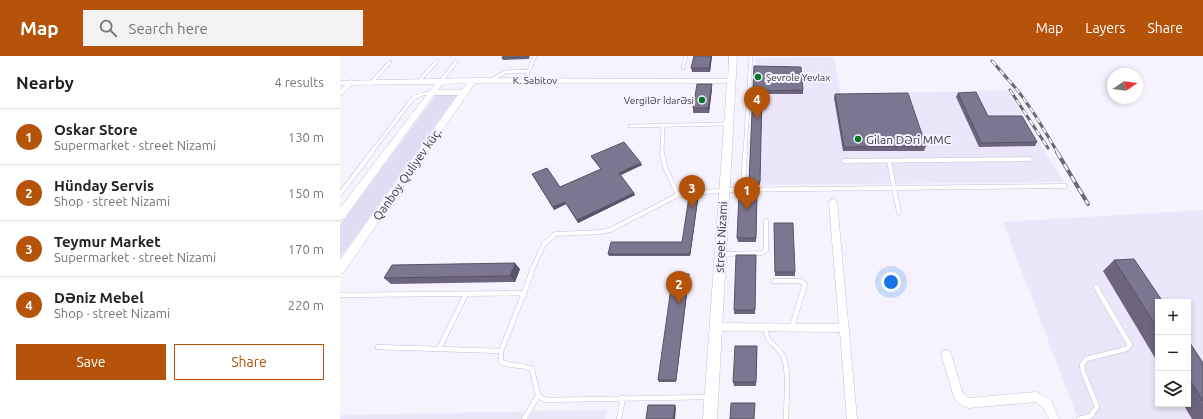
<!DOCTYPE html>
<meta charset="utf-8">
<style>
:root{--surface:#fff;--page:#f2f2f2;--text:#222;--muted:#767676;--line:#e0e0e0;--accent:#b45309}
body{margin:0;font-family:Ubuntu,sans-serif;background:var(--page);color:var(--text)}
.controls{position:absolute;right:12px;bottom:12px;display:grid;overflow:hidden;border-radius:0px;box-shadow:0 2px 6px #0003}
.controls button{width:36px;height:36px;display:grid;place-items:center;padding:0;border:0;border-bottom:1px solid var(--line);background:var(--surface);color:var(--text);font:20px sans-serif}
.compass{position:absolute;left:767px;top:12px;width:36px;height:36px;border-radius:50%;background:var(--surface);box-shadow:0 2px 6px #0003;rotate:77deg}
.you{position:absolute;left:551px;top:226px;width:14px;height:14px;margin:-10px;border:3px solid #fff;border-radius:50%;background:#1a73e8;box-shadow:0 0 0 6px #1a73e833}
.badge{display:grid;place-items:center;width:26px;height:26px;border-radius:50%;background:var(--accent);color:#fff;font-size:13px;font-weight:700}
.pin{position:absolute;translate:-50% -33px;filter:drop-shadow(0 1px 2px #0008)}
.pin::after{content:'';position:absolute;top:21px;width:14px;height:12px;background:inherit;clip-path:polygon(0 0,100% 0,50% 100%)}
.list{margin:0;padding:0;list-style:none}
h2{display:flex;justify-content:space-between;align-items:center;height:52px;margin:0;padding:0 16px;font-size:17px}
h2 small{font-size:13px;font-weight:400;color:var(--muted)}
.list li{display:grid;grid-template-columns:26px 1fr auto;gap:12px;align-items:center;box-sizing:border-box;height:56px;padding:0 16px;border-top:1px solid var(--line)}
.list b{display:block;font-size:15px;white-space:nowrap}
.list p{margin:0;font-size:13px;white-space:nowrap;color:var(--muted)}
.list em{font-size:13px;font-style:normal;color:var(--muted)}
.actions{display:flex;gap:8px;padding:12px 16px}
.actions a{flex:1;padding:9px 0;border:1px solid var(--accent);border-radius:0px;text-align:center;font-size:14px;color:var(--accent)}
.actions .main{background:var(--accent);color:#fff}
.icon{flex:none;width:22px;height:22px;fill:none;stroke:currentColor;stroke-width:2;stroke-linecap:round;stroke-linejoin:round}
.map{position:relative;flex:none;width:863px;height:363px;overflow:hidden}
header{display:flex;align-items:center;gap:24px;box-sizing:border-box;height:56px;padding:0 20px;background:var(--accent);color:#fff}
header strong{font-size:19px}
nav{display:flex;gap:22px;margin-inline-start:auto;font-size:14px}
.search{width:280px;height:36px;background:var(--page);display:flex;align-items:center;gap:10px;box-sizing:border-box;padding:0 14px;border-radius:0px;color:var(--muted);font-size:15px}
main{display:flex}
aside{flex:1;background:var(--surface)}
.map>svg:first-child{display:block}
.built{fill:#ece6fb;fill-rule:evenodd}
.green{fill:#e1dbf4}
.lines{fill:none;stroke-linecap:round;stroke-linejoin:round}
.lane-far2-casing{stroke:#c6bfda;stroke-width:4}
.lane-far1-casing{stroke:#c6bfda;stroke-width:5}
.lane-casing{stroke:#c6bfda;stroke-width:5.5}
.street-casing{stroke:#c6bfda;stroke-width:1}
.secondary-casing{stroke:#c6bfda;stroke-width:1}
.lane-far2{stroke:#fff;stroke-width:3}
.lane-far1{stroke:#fff;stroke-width:4}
.lane{stroke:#fff;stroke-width:4.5}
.street{fill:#fff;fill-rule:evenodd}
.secondary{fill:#fff;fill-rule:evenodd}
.rail-far1-casing{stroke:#6b6873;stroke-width:3}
.rail-casing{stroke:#6b6873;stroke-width:4}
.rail-far1{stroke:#f6f3fe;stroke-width:2;stroke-dasharray:6;stroke-linecap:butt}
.rail{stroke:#f6f3fe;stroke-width:2.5;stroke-dasharray:7;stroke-linecap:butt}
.wall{fill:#6c657d}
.shaded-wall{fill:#585366}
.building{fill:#7d7691;stroke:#585366}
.poi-dot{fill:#057529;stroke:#f6f3fe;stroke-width:1.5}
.labels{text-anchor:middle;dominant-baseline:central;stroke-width:4;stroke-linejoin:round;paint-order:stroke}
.far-poi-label{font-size:10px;fill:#3b3843;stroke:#f6f3fe;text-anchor:start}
.far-street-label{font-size:10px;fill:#3b3843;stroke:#f6f3fe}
.poi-label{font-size:12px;fill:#3b3843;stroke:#f6f3fe;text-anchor:start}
.street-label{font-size:12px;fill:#3b3843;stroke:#f6f3fe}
</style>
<header>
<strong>Map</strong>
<div class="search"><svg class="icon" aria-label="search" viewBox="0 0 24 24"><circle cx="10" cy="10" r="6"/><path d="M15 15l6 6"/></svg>Search here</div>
<nav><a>Map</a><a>Layers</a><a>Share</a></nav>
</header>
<main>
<aside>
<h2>Nearby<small>4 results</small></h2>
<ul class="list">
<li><span class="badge">1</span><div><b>Oskar Store</b><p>Supermarket · street Nizami</p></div><em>130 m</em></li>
<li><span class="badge">2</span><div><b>Hünday Servis</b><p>Shop · street Nizami</p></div><em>150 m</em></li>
<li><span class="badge">3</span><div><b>Teymur Market</b><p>Supermarket · street Nizami</p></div><em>170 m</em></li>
<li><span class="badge">4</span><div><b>Dəniz Mebel</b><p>Shop · street Nizami</p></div><em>220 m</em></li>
</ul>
<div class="actions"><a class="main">Save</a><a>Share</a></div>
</aside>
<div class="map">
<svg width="863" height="363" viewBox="0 0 863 363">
<rect width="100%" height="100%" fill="#f6f3fe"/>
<path class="built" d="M494 1 501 38 667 34 724 126 420 129 415 2Z
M863 154V363H738L663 166ZM818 246H848V348H818Z
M267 354 265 363H0V359Z"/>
<path class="green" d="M96 39H117L0 202V169Z"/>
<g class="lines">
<g class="lane-far2-casing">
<path id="lane-far2" d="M343 12 346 0
M152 24 165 16 188 15
M185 24 195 0
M79 25 97 5
M101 25 116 6
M32 26 50 6
M290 70 388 68
M31 97 73 42 83 38 92 37
M322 97 323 69
M405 97 411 0"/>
</g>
<g class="lane-far1-casing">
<path id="lane-far1" d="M322 96 325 111 338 139
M504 105 690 103
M549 105 559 157
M403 133 405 96
M0 138 32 96
M382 198 422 197 426 194V165
M191 216 204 188 215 178 261 176 270 174 338 139 384 134 725 130"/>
</g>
<g class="lane-casing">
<path id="lane" d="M434 225H461L465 228 452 271
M184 237 161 295V306C171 311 182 308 192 313L198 340 206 344 369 341
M0 239 184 237 192 215
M425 271C428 292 436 286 443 300 450 315 446 345 446 363
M38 291 161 295
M99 293 126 238
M184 363 198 340
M279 363 283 342
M739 363 751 360 757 350 743 316 742 309 746 303 786 293 790 289 756 231"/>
</g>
<g class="street-casing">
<path id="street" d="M11 24 14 26 13 27 2 39 0 40V34L9 25Z
M493 143 497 146 517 363H507L500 276 376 275 373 274 371 271 373 268 376 267 499 268 489 146Z
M606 294 609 295 611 298 623 338 629 342 696 336 710 343 713 349 719 363H709L704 353 696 346 628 352C623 350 616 347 614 341L601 298 603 295Z"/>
</g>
<g class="secondary-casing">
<path id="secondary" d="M389 0H397L377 363H363L387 27H135L4 216 0 218V204L118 39H94L4 163 0 164V152L95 28 0 29V25L133 22 388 23ZM127 27 122 34H98L103 28Z"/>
</g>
<use href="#lane-far2" class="lane-far2"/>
<use href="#lane-far1" class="lane-far1"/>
<use href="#lane" class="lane"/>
<use href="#street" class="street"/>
<use href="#secondary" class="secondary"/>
<g class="rail-far1-casing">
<path id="rail-far1" d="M652 5 679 36 695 59 718 97
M670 34 708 92"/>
</g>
<g class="rail-casing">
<path id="rail" d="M717 96 748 148"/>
</g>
<use href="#rail-far1" class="rail-far1"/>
<use href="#rail" class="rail"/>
</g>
<path class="wall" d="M190 0 189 3 163 4 162 2Z
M372 0 370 16H352L351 12Z
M414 10 463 34V38H422L420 129H409V126Z
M372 28V33L369 57H353V52Z
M618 37 648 60 697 86 695 90 639 91 616 41Z
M495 38 586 90 584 95H503L494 42Z
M251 100 302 109 280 119 295 139 238 167 226 148 214 154 192 118 220 131 261 113 252 102Z
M358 141V143L350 200H269L268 198 342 186Z
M417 142 416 186H398L397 182Z
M434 167 455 216V220H435Z
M416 203 415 258H394V254Z
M774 204 818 246V307L763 215Z
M180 213 175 226 51 228 44 222Z
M349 220 336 326H319L318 324Z
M848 284 863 307V363H852L843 348H848Z
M417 294 416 330H394L393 326Z"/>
<path class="shaded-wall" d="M371 0H372L370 16 369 12Z
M372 28V33L369 57 368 52Z
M301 107 302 109 279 120V117Z
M294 137 295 139 238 167 237 164Z
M358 141V143L350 200V198Z
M225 146 226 148 214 154 213 151Z
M175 207 180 213 175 226 170 220Z
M349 218V220L336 326V324Z
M335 349 336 352 335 363H333Z"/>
<path class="building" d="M163 0H188V1L162 2Z
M354 0H371L369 12H351Z
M414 10 461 11 463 34 422 35 420 126H409Z
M357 28H372L368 52H353Z
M636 36 648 60H682L697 86 641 87 618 37Z
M568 37 586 90 504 91 495 38Z
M284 86 301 107 279 117 294 137 237 164 225 146 213 151 192 118 207 112 220 131 261 113 251 100Z
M399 138H417L416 182H397Z
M349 141H358L350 198H268L271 186H342Z
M434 167H453L455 216H435Z
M396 199H416L415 254H394Z
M794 203 823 246H818V273L774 204Z
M175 207 170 220 44 222 52 209Z
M333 218H349L336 324H318Z
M848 284 863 307V345L848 321Z
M395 290H417L416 326H393Z
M391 347H415L414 363H390Z
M308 349H335L333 363H306Z"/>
<g class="poi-dot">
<circle cx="418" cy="21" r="4"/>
<circle cx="362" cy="44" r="4"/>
<circle cx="518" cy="83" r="4"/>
</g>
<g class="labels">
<g class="far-poi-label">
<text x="426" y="21">Şevrole Yevlax</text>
<text x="354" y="44" text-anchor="end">Vergilər İdarəsi</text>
</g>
<g class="far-street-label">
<text x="195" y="24">K. Sabitov</text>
</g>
<g class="poi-label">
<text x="526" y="83">Gilan Dəri MMC</text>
</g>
<g class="street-label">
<text transform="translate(67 118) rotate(-55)">Qanboy Quliyev küç.</text>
<text transform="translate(381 181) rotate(-87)">street Nizami</text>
</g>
</g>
</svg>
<div class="controls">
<button>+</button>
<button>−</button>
<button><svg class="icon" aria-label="layers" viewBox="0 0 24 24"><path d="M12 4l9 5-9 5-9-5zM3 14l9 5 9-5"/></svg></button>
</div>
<svg class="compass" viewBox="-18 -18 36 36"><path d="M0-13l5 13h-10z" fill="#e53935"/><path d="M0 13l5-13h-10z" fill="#767676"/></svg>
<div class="you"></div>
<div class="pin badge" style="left:407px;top:154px">1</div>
<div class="pin badge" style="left:339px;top:248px">2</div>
<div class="pin badge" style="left:352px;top:152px">3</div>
<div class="pin badge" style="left:417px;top:63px">4</div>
</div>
</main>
